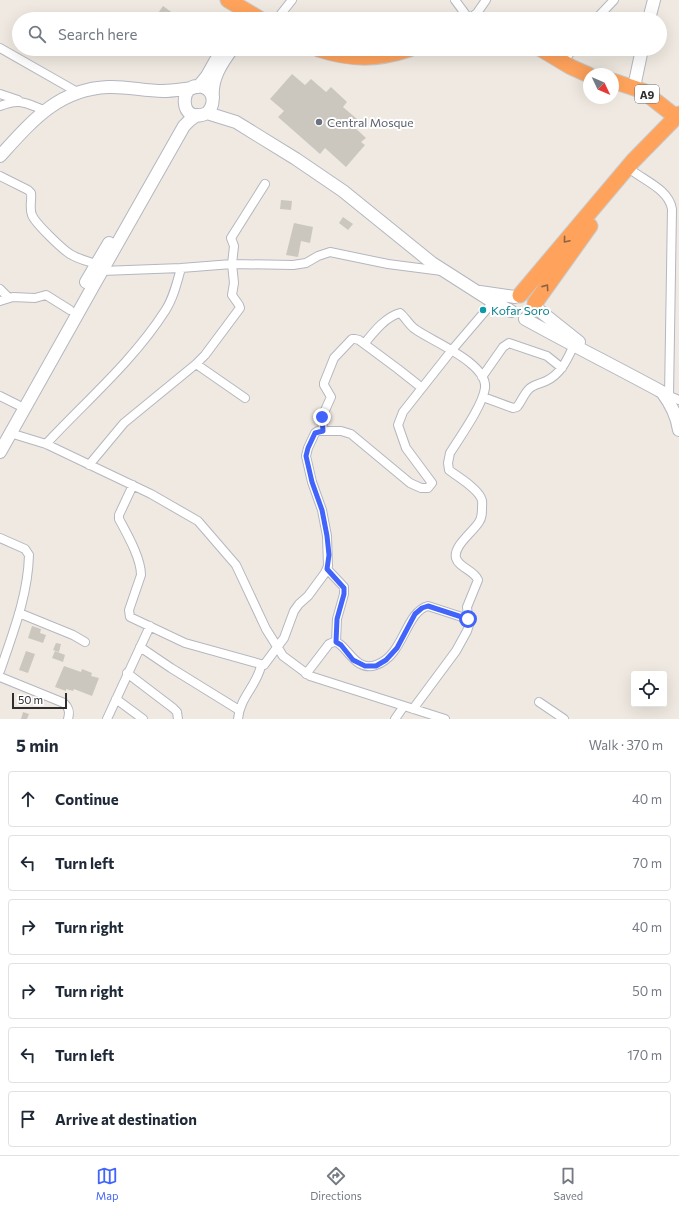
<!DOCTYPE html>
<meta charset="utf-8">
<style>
:root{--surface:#fff;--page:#f2f2f3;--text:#1f2937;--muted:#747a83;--line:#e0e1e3;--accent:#4264fb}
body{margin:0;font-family:Commissioner,sans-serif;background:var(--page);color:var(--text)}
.controls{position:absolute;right:12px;bottom:12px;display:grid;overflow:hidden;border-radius:4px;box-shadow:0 4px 16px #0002}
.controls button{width:36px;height:36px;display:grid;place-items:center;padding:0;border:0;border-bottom:1px solid var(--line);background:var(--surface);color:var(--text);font:20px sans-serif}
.compass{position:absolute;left:583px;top:68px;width:36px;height:36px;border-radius:50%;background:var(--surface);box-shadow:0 4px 16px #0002;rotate:134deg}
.scale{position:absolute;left:12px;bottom:10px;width:55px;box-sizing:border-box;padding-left:4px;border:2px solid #2e2e2e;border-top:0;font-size:11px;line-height:14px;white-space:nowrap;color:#2e2e2e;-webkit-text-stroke:3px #fff;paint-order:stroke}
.stop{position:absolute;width:12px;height:12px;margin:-9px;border:3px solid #4264fb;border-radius:50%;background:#fff}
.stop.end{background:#4264fb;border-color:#fff;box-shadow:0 1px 4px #0008}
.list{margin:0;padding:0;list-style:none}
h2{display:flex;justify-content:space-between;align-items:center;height:52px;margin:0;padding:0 16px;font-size:17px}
h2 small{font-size:13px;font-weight:400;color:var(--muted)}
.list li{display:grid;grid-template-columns:26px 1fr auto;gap:12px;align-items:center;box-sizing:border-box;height:56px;margin:0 8px 8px;padding:0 8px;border:1px solid var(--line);border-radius:4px}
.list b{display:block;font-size:15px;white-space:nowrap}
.list em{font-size:13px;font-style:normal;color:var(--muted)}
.icon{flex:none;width:22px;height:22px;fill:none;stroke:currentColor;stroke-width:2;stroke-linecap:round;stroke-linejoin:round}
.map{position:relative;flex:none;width:679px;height:719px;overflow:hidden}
.search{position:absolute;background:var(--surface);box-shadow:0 4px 16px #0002;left:12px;right:12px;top:12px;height:44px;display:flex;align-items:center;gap:10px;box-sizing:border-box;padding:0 14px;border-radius:22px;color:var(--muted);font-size:15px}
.sheet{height:436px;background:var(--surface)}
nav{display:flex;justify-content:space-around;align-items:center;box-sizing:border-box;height:56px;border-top:1px solid var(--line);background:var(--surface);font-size:11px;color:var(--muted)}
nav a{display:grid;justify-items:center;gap:2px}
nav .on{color:var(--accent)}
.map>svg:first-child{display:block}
.building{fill:#cbc7bf}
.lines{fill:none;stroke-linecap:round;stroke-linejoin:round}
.street-casing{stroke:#b4b7c1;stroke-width:10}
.secondary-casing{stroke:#b4b7c1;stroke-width:14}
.highway-casing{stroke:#c9c9c9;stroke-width:17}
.street{stroke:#fff;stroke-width:8}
.secondary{stroke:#fff;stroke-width:12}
.highway{stroke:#ffa35c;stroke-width:15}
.oneway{stroke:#8c6343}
.route{stroke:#4264fb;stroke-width:5}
.worship-dot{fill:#6b7280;stroke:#fff;stroke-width:1.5}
.culture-dot{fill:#0f9aa8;stroke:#fff;stroke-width:1.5}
.labels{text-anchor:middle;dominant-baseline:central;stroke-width:4;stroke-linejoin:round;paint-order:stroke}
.shield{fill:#fff;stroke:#6d6d6d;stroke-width:1}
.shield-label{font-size:11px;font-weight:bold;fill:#2e2e2e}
.worship-label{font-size:12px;fill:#5b616d;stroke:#fff;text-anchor:start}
.culture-label{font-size:12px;fill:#0d838f;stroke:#fff;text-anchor:start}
</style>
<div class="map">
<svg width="679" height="719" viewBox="0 0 679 719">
<rect width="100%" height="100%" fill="#efe9e1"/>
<path class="building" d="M163 6 181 19H154Z
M106 12 115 19H100Z
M292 74 305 85 311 79 326 92 331 87 347 102 343 107 357 119 352 125 366 138 361 142 365 145 346 167 325 148 320 154 278 117 284 111 270 99Z
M281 200 292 201 291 210 280 209Z
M343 217 353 224 348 230 339 223Z
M294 223 313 227 310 243 301 241 298 257 286 255Z
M32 626 41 629 40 633 46 635 43 643 28 638Z
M56 643 61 644 59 652 53 650Z
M26 651 35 654 28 673 19 670Z
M55 651 65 655 63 662 52 658Z
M64 666 81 672 82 669 92 673 91 676 99 678 92 696 74 689 73 691 66 689V691L55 687Z
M23 712 29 714 27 719H21Z"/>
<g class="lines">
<g class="street-casing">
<path id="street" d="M455 0 469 19
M277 19 292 0
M469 19 477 13 486 0
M596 19 614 0
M0 48 79 93
M563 62 573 49
M0 94 18 100
M0 106C20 98 25 103 44 110
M634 172C648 182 669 191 672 209L669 396
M0 176 28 190 31 193C32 200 29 208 32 215 35 223 62 249 70 254 78 259 87 261 96 264
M102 271 181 268 232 264 293 265 306 263 318 256 330 252 388 264 442 271
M0 289 9 298
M0 301 13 297 35 298 46 295 70 310
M364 344C373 333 385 317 400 313 406 318 409 325 415 329 431 341 488 363 485 388 483 405 460 437 450 453L448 463 449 470C458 477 477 488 481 498 483 501 482 504 482 507 482 513 482 518 479 522 473 532 453 546 456 558 459 568 474 570 478 580L467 607 469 625 467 631 456 651 413 709
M196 364 245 398
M482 377 503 347 509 343 547 356 562 368
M665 394 679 400
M0 396 18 405
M483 397 513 408 517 407C521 402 524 394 529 389 534 384 540 384 546 381 561 374 567 360 574 345
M323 431 322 417 331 397 324 385V383L334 358 352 339H355L359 340 398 369 422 388
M10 433 46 444 151 494 198 521 236 565 266 629 283 656 310 676 445 719
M46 444C86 401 133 361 165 311 173 299 177 283 181 268
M89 465 124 423 196 364 205 355 240 308 239 305 232 295 234 283 232 264 234 246 231 238 265 184
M133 485 119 515V519C127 534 141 558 141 575L129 610 130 617 185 643 264 665 284 638 294 611 299 604 308 596 325 573 328 566 327 536 322 510 312 482 306 456 308 448 315 433 318 431H341L351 434 410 483 421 488H428L432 483 406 448 398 425 403 412 452 350 493 302
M0 538 25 549 29 555C28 595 13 633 0 671
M327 569 344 587V594L337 619 336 642
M19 613 73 635 85 642
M140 647 171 668 239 710
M127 673 173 708 177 712 178 719
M306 674 329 644C331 643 333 642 335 642 346 643 355 673 376 665 404 656 405 612 428 606L468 619
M0 677 64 703C69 708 70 712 68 719
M116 699 143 719
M539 702 564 719
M107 719 150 626
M238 719C240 697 256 687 261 666
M395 719 404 706"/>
</g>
<g class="secondary-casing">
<path id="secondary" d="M649 19 654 0
M198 87 207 76 216 60
M634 87 642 49
M213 98C211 79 221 64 232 49
M207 113C215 105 215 91 203 87 178 79 178 127 207 113L236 122 296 159 343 191 432 263 493 302 511 311
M0 156C31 122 58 89 108 87 126 86 144 91 163 91 173 91 183 89 193 88
M86 282 109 243
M480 292 515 297
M535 307 579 342
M525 319C570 344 616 367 662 392 671 404 677 416 679 430
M0 452 91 290 184 126 190 120 197 115"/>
</g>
<g class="highway-casing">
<path id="highway" d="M228 0 260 19
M318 49C352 60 377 60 410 49
M541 49 571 67 589 75
M613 81 643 91 676 117
M520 295 633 161 679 114
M535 303 590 226"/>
</g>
<use href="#street" class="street"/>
<use href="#secondary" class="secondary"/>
<use href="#highway" class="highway"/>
</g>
<defs><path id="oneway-chevron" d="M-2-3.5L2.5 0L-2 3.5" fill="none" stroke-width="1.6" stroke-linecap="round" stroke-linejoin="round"/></defs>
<g class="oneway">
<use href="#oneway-chevron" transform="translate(566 240) rotate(130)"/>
<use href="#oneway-chevron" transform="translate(546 287) rotate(-55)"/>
</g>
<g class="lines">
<path class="route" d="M322 417 323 431 315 433 308 448 306 456 312 482 322 510 327 536 329 555 327 569 344 588V594L337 619 336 642 341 645 353 660 365 666H376L386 660 397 648 415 614 422 608 428 606 468 619"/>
</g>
<circle class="worship-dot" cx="319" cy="122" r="4"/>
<circle class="culture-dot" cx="483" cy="310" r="4"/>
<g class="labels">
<rect class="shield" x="635" y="85" width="24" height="18" rx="3"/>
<g class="shield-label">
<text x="647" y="94">A9</text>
</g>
<g class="worship-label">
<text x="327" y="122">Central Mosque</text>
</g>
<g class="culture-label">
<text x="491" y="310">Kofar Soro</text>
</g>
</g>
</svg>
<div class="controls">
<button><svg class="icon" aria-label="locate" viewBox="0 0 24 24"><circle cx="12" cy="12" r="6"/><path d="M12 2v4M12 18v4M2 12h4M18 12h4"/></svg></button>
</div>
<svg class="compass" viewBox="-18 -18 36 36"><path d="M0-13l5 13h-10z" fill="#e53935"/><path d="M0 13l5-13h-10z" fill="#747a83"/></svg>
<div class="scale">50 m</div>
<div class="stop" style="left:468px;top:619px"></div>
<div class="stop end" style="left:322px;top:417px"></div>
<div class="search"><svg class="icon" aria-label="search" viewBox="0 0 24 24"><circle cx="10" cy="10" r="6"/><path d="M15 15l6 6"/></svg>Search here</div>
</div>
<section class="sheet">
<h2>5 min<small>Walk · 370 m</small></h2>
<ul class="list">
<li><svg class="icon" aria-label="ahead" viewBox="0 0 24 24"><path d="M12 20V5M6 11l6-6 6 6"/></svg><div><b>Continue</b></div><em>40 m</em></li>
<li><svg class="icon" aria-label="left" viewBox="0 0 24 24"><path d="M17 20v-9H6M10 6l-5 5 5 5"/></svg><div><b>Turn left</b></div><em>70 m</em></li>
<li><svg class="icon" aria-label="right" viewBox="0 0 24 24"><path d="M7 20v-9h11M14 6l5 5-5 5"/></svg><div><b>Turn right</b></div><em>40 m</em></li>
<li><svg class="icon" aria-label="right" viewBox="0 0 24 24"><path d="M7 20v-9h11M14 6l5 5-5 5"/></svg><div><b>Turn right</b></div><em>50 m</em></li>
<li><svg class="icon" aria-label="left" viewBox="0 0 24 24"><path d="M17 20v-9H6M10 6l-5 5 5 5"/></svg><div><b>Turn left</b></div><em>170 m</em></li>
<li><svg class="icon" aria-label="arrive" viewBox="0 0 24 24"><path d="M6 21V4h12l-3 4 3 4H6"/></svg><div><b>Arrive at destination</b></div></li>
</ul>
</section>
<nav>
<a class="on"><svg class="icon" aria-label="map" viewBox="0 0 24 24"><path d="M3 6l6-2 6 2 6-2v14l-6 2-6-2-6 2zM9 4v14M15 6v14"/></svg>Map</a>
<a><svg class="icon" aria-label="directions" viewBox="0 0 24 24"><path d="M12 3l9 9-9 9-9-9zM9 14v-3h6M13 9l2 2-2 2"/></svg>Directions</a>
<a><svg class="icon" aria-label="saved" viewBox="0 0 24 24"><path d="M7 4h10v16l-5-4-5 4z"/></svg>Saved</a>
</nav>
